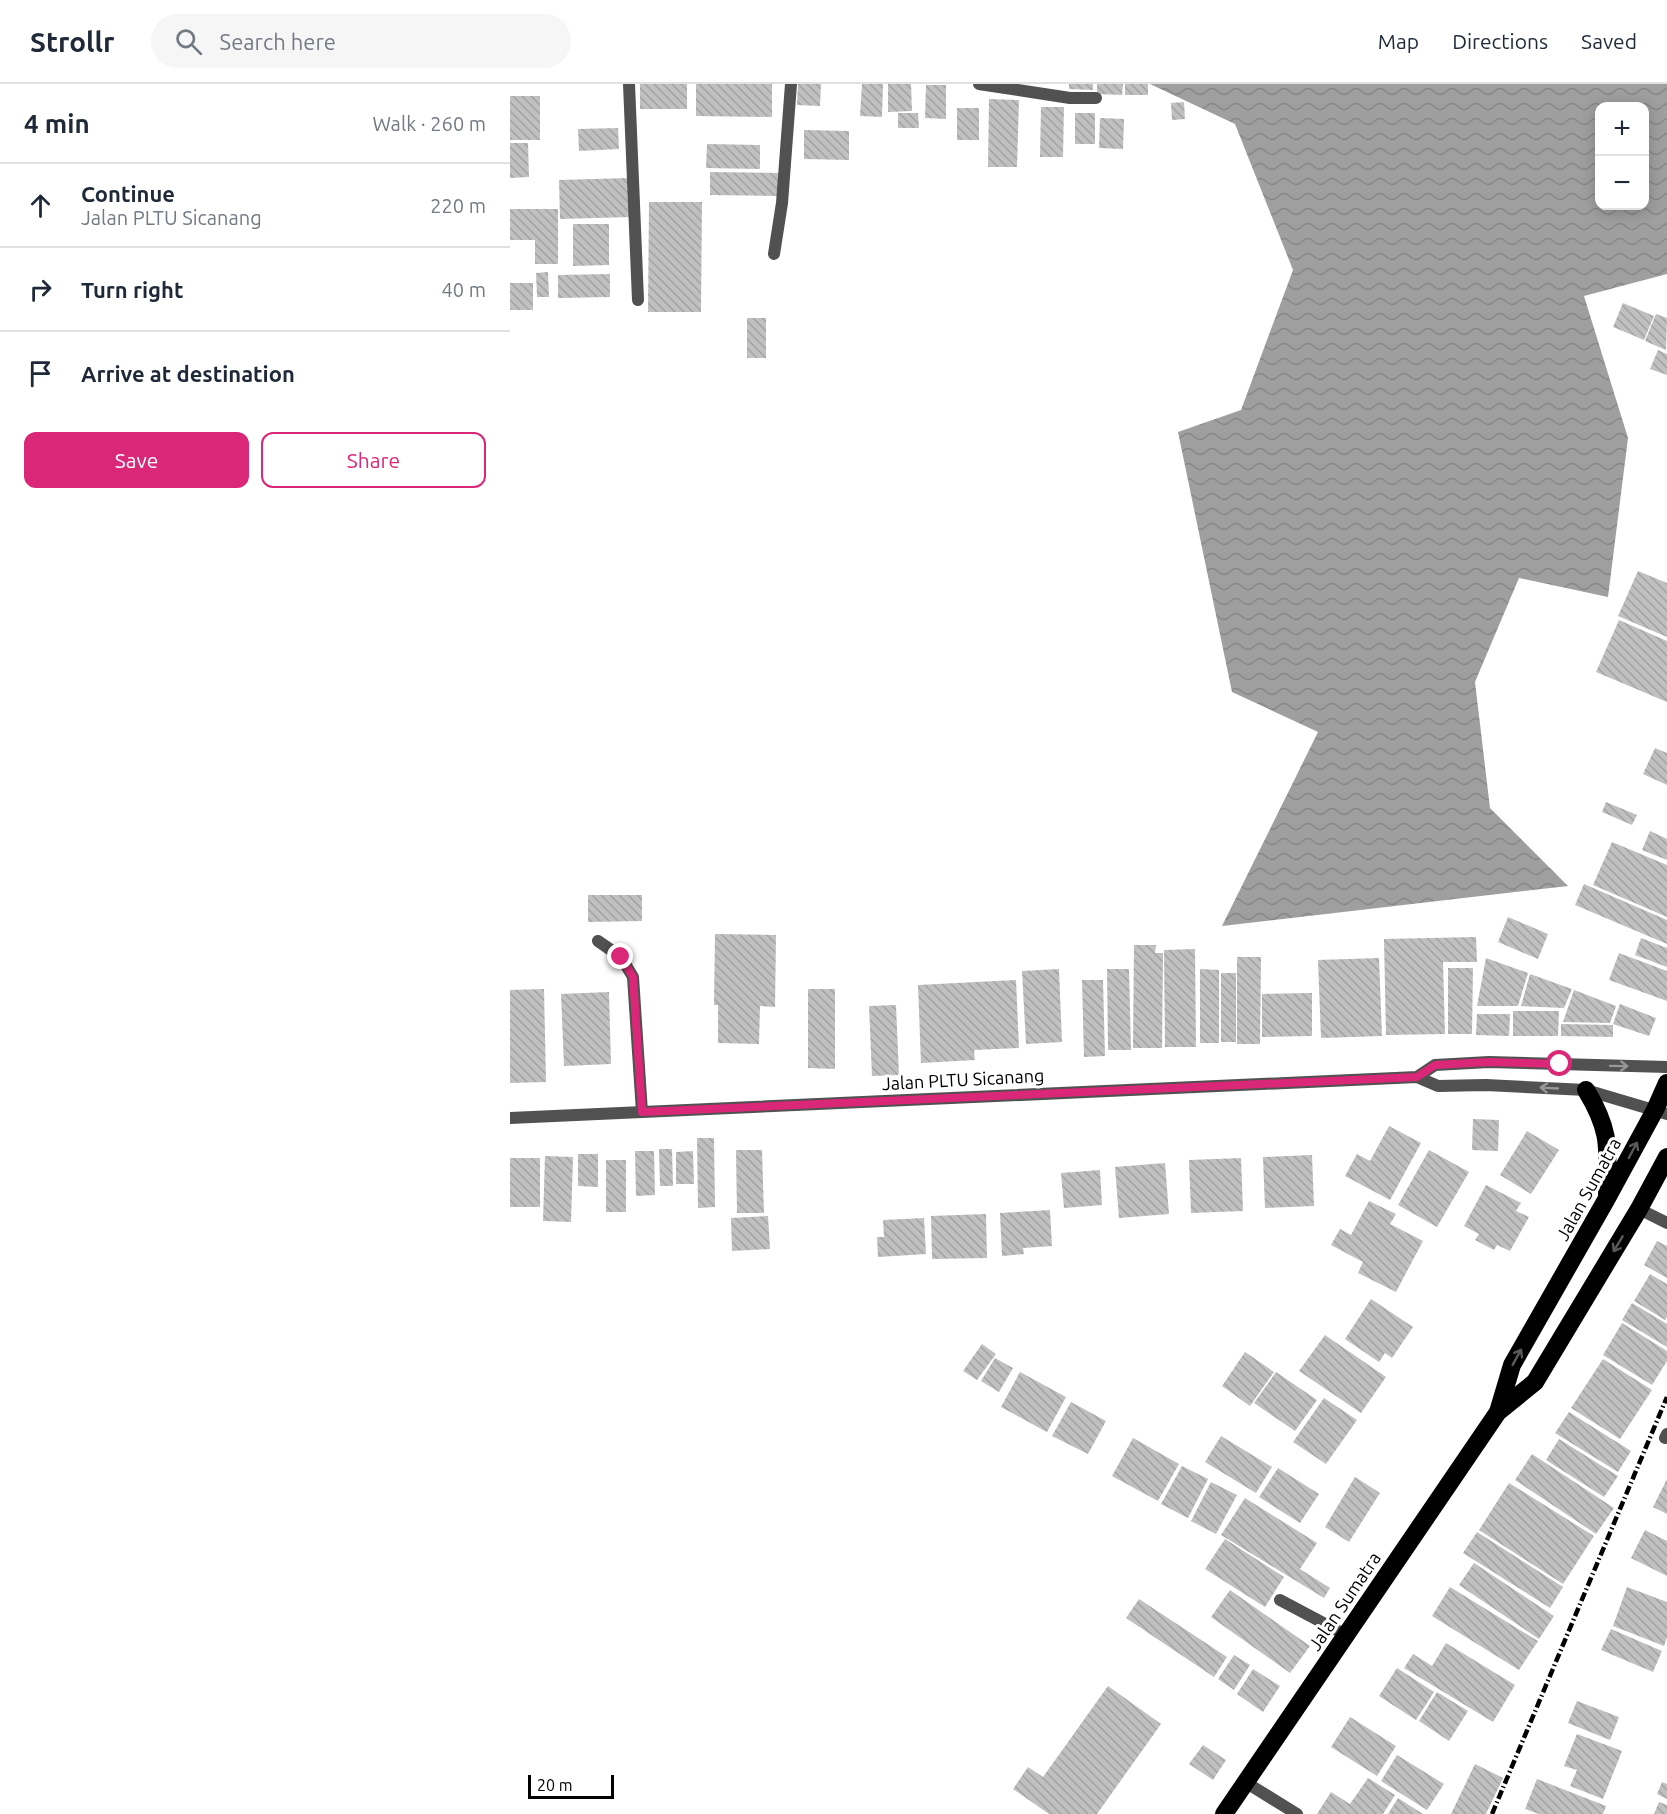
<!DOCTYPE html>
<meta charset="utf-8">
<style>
:root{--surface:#fff;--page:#f6f6f7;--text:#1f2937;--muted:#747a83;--line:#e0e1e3;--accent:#db2777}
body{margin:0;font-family:Ubuntu,sans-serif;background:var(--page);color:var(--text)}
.controls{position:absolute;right:18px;top:18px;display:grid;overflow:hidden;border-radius:12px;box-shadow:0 3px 15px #0003}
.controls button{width:54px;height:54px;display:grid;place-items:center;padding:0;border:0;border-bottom:2px solid var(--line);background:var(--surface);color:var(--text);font:30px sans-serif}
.scale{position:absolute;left:18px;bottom:15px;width:86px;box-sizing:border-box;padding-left:6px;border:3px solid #000;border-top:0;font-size:16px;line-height:21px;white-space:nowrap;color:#000;-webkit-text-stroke:4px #fff;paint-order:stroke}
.stop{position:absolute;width:18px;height:18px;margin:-14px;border:4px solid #db2777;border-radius:50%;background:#fff}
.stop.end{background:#db2777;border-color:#fff;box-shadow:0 2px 6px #0008}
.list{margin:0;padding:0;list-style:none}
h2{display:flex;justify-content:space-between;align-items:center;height:78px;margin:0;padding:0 24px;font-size:26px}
h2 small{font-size:20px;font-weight:400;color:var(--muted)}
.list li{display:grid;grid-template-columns:39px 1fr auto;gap:18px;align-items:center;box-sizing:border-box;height:84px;padding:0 24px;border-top:2px solid var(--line)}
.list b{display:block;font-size:22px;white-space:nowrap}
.list p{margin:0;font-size:20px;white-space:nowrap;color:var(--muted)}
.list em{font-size:20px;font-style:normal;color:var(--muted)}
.actions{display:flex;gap:12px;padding:18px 24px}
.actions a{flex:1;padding:14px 0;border:2px solid var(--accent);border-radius:12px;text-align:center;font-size:21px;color:var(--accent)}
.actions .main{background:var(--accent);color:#fff}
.icon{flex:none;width:33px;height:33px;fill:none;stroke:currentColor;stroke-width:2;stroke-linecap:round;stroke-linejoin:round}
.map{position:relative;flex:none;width:1157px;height:1730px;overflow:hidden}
header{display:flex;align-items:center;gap:36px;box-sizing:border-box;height:84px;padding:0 30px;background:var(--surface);border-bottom:2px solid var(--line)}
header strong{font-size:28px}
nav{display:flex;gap:33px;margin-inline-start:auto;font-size:21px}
.search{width:420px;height:54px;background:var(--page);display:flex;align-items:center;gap:15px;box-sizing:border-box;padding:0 21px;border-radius:33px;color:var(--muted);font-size:22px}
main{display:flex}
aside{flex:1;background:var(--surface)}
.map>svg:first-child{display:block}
.water{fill:url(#water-waves);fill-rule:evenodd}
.building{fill:url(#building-back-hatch)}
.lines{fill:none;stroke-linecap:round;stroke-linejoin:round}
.lane{stroke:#515151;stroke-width:12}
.street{stroke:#515151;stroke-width:12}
.highway{stroke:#000;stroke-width:18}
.rail{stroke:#000;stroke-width:4.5;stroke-dasharray:9 3 1.5 3;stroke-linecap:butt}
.oneway{stroke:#979797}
.oneway2{stroke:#595959}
.route{stroke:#db2777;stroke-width:8}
.labels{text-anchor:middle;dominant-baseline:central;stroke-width:6;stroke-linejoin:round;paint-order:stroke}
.street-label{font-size:18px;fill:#000;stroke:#fff}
</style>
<header>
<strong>Strollr</strong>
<div class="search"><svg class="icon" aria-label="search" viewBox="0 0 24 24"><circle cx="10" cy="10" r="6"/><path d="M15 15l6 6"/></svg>Search here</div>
<nav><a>Map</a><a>Directions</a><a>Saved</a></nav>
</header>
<main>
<aside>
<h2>4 min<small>Walk · 260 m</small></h2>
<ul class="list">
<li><svg class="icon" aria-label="ahead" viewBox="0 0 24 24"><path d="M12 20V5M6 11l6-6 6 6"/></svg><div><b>Continue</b><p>Jalan PLTU Sicanang</p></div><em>220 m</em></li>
<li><svg class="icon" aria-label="right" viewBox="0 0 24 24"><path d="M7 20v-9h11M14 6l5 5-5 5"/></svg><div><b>Turn right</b></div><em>40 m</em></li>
<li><svg class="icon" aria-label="arrive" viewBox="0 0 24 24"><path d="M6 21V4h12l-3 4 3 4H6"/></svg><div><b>Arrive at destination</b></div></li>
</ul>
<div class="actions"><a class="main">Save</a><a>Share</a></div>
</aside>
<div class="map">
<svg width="1157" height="1730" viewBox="0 0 1157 1730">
<defs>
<pattern id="water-waves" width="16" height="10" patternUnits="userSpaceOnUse" patternTransform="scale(1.5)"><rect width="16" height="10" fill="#9f9f9f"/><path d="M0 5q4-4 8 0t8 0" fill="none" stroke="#878787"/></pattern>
<pattern id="building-back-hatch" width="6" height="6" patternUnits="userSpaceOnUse" patternTransform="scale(1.5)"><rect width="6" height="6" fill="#c0c0c0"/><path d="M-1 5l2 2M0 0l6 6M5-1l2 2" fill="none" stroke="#a3a3a3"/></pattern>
</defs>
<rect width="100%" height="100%" fill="#fff"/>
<path class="water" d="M640 0H1157V190L1074 212 1118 354 1098 513 1009 494 965 598 980 724 1058 802 712 842 808 648 722 608 668 348 731 326 783 186 725 40ZM1090 22H1134V122H1090Z"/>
<path class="building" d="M130 0H177V25H130Z
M186 0H262V33L186 32Z
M288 0H311L310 22 287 21Z
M352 0H373L372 33 350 32Z
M378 0H401L402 27 378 28Z
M559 0H583V6L559 5Z
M587 0H613L612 11 587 10Z
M615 0H638V11H615Z
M416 1H436V35L415 34Z
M0 12H30V56H0Z
M479 15 509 16 507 83H478Z
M674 18 675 35 662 36 661 19Z
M531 23H554L553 73H530Z
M447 24H469V56H447Z
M388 29H408L409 44H388Z
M565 29H585V60H565Z
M590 34 614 35 613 65 589 64Z
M108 44 109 65 69 67 68 45Z
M294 46 339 47V76L294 75Z
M0 59H18L19 93 0 94Z
M197 60 250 61V85L196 84Z
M200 88 270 89V112L200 111Z
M118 94 120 133 50 135 49 96Z
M139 118H192L191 228H138Z
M0 125H48V180H25V156H0Z
M63 140H99V181L63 182Z
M38 188 39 213H27L26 189Z
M100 190V213L48 214V191Z
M0 199H23V226H0Z
M1113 219 1144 232 1134 256 1103 243Z
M1146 230 1157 234 1156 266 1135 257Z
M237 234H256V274H237Z
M1148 266 1157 270V291L1140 285Z
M1128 487 1157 499V553L1108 532Z
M1109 536 1157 557V618L1086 588Z
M1145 664 1157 669V701L1133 690Z
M1096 718 1127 731 1122 741 1092 728Z
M1140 747 1157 755V776L1132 766Z
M1102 758 1157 781V833L1083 801Z
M1074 800 1157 836V860L1065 821Z
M78 811H132V837L78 838Z
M998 833 1038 850 1028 875 988 858Z
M205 850 266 851 265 923 250 922 249 960 208 959V921H204Z
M966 853 967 878H933L935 950 876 951 874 855Z
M1131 854 1157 864V883L1125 871Z
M624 861H646L645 869H653L652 964H623Z
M685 865 686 963H655L654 866Z
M1109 869 1157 887V917L1099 896Z
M727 873H751L750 960H727Z
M869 874 872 952 811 954 808 876Z
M976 874 1018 889 1008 922H967Z
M938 884H963L962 950H938Z
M549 885 552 958 516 960 512 887Z
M597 885H619L621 966H598Z
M690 885 709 886V959H690Z
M711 889H726V958H711Z
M1020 890 1062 905 1054 924 1011 922Z
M506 896 509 964 464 966 465 976 411 979 408 901Z
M572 896H593L595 972 574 973Z
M34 905 36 998 0 999V906Z
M298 905H325V985L298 984Z
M1064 906 1106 922 1100 939 1053 938Z
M99 908 101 980 54 982 51 910Z
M802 909V952L752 953V910Z
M1110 920 1146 934 1139 952 1103 940Z
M386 921 389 991 362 992 359 922Z
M1003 927H1049L1048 952H1003Z
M967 930H1000L999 952 966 951Z
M1051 940 1103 941V953L1051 952Z
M963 1035 989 1036 988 1067 962 1066Z
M879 1042 911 1059 880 1116 835 1092 847 1070 860 1077Z
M1017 1047 1049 1066 1021 1110 990 1091Z
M187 1054H204L205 1123 188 1124Z
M149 1065H162L163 1102H150Z
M226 1066H252L254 1129H227Z
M919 1066 959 1088 927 1143 888 1121Z
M125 1067H144L145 1111 126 1112Z
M183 1067 184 1100H166V1068Z
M68 1070H88V1103L68 1102Z
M802 1071 804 1122 755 1124 753 1073Z
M35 1072 63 1073 61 1138 33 1137Z
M0 1074H30V1123H0Z
M731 1074 733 1127 681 1129 679 1076Z
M96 1076H116V1128H96Z
M655 1079 659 1130 609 1134 605 1083Z
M590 1086 592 1121 554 1124 551 1089Z
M976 1101 1011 1119 1006 1127 1019 1133 1000 1167 987 1161 984 1166 965 1156 969 1150 954 1142Z
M859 1117 886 1130 880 1140 913 1157 886 1208 848 1189 853 1178 821 1161 830 1145 841 1151Z
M540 1126 542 1162 513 1164 514 1170 492 1172 490 1129Z
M476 1130 477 1174 422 1175 421 1132Z
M258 1132 260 1165 222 1167 221 1134Z
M414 1134 416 1170 368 1173 367 1153H374L373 1136Z
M1147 1157 1157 1162V1194L1134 1181Z
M1140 1190 1157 1200V1233L1155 1236 1124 1217Z
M861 1215 903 1243 882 1274 875 1269 869 1278 835 1255Z
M1122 1219 1157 1240V1263L1112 1236Z
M1112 1239 1157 1267V1277L1142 1301 1093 1271Z
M815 1251 876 1293 851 1329 789 1287Z
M472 1260 486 1270 467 1296 453 1287Z
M735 1268 764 1288 740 1322 712 1302Z
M485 1274 503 1284 489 1308 471 1297Z
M1093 1275 1142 1306 1110 1355 1061 1324Z
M510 1288 556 1313 537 1348 491 1323Z
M766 1288 807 1316 785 1347 744 1319Z
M814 1314 847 1336 816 1380 783 1358Z
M561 1318 596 1337 578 1370 542 1352Z
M1059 1328 1121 1367 1108 1388 1045 1349Z
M711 1352 762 1383 746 1409 695 1378Z
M623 1354 669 1380 648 1417 602 1392Z
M1049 1355 1108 1392 1094 1413 1036 1376Z
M1022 1370 1104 1424 1086 1450 1005 1396Z
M672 1382 698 1395 678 1434 651 1420Z
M768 1384 809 1410 790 1439 749 1413Z
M845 1393 870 1409 839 1458 815 1443Z
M1157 1395V1430L1143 1423Z
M701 1398 727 1411 706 1450 681 1437Z
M999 1399 1084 1452 1053 1500 969 1446Z
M735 1414 807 1459 790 1485 820 1504 814 1514 711 1451Z
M1135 1446 1157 1457V1492L1121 1474Z
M967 1448 1053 1503 1040 1524 953 1469Z
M715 1455 774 1493 755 1523 695 1485Z
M964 1479 1044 1532 1029 1555 949 1501Z
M940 1503 1028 1557 1009 1586 922 1532Z
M1117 1503 1157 1518V1553L1154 1562 1103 1542Z
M720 1506 800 1562 780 1589 701 1533Z
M629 1515 717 1573 704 1593 616 1534Z
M1101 1545 1152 1567 1143 1588 1091 1566Z
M936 1559 1005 1601 983 1638 894 1584 903 1570 922 1582Z
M724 1571 740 1581 724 1606 708 1595Z
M887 1584 924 1608 906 1636 869 1612Z
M743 1585 770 1602 753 1628 727 1610Z
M598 1602 651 1640 587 1730H539L503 1705 518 1683 533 1693Z
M927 1608 958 1627 939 1657 909 1637Z
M1067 1617 1109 1633 1100 1656 1058 1639Z
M840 1633 886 1662 867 1692 821 1663Z
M1067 1650 1112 1667 1093 1715 1060 1702 1067 1686 1054 1682Z
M693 1661 716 1676 703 1696 679 1680Z
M887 1671 934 1700 917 1726 871 1697Z
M965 1680 993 1694 976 1730H941Z
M858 1694 885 1711 873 1730H807L821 1708 840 1720Z
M1027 1695 1096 1722 1093 1730H1029L1015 1725Z
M1152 1698 1157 1700V1715L1147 1710Z
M888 1714 913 1730H878Z
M1149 1718 1157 1721V1730H1144Z"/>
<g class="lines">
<path class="lane" d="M88 857 111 873 123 893 132 1028
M770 1516 836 1551"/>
<path class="street" d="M119 0 128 216
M469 0 560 14H586
M264 170 272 119 281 0
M907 993 925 981 979 978 1157 983
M0 1034 907 993 928 1002 976 1001 1076 1006 1157 1030
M1129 1125 1157 1139
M1155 1354 1157 1350
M735 1698 787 1730"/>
<path class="highway" d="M1076 1006C1101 1047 1098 1064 1097 1111
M988 1328 1002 1281 1096 1116 1145 1026 1157 999
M714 1730 988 1328 1025 1298 1129 1125 1157 1073"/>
<path class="rail" d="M982 1730 1157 1313"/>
</g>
<defs><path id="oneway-shaft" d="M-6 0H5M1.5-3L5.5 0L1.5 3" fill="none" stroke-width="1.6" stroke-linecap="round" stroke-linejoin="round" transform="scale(1.5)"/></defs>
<g class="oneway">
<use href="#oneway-shaft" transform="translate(1109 982) rotate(1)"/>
<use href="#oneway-shaft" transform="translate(1039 1004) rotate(-177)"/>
</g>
<g class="oneway2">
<use href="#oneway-shaft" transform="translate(1123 1066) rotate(-62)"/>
<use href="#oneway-shaft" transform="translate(1108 1160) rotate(121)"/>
<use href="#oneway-shaft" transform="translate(1007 1273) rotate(-61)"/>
</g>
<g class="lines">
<path class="route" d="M111 873 123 893 132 1028 907 993 925 981 979 978 1050 980"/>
</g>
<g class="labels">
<g class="street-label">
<text transform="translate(453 995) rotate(-3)">Jalan PLTU Sicanang</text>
<text transform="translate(1078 1105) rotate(-61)">Jalan Sumatra</text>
<text transform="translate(834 1517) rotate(-56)">Jalan Sumatra</text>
</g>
</g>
</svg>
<div class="controls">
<button>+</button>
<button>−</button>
</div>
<div class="scale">20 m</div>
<div class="stop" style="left:1050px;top:980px"></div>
<div class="stop end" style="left:111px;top:873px"></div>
</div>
</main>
